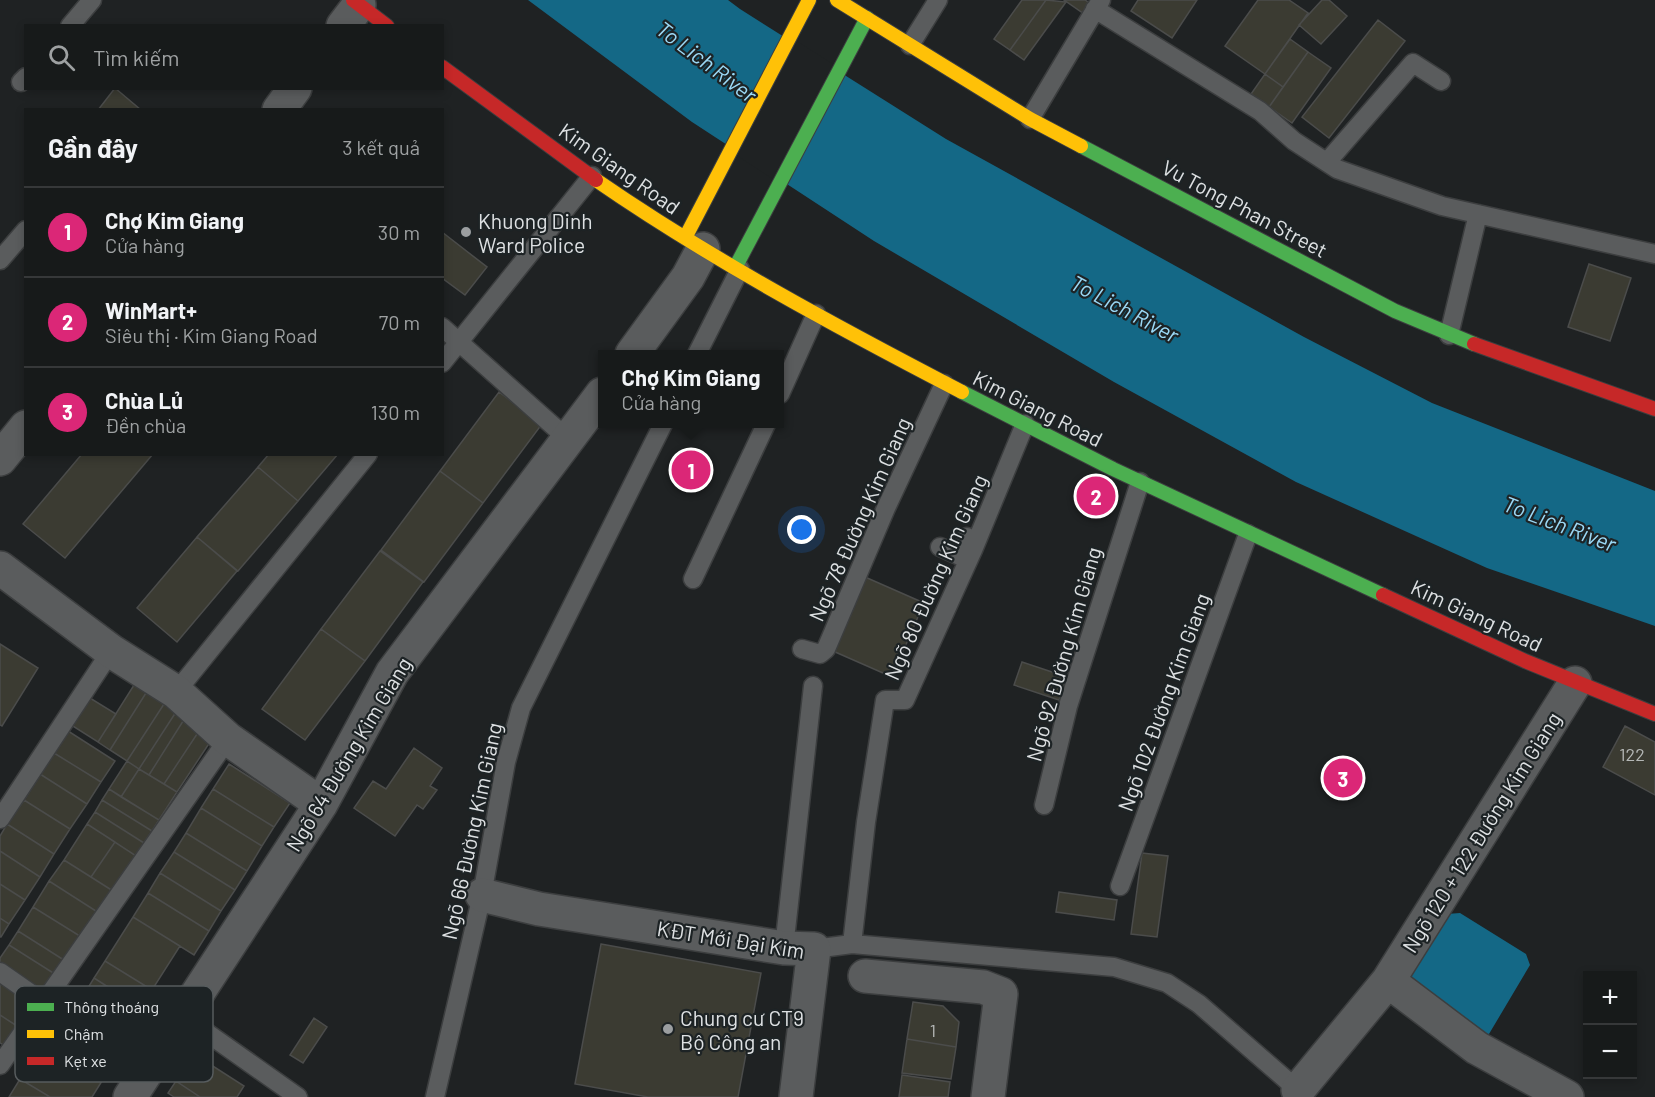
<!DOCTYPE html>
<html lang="vi">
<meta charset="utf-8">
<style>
:root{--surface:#171a1a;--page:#202323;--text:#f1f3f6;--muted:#9ea1a2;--line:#363839;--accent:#db2777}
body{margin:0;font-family:Barlow,sans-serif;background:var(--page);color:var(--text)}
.controls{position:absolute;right:18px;bottom:18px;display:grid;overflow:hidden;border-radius:0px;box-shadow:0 3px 9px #0003}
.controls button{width:54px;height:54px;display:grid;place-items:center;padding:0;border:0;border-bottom:2px solid var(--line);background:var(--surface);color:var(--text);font:30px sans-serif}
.you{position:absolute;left:802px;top:530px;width:21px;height:21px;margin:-15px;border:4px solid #fff;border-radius:50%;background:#1a73e8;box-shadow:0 0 0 9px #1a73e833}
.badge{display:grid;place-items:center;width:39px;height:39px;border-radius:50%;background:var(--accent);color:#fff;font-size:20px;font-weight:700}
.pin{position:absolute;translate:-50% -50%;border:3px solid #fff;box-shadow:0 2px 6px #0006}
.popup{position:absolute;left:598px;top:350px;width:186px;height:78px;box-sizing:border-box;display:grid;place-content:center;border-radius:0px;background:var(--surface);filter:drop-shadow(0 2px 4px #0005);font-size:20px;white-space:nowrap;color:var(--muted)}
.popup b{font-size:22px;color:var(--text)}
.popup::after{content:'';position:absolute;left:50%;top:100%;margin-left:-12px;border:12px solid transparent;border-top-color:var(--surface)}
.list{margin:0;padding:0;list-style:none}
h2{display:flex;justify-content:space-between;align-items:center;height:78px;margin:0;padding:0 24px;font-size:26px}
h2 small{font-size:20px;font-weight:400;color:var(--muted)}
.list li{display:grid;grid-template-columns:39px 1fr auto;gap:18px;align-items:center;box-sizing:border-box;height:90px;padding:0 24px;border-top:2px solid var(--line)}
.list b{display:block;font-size:22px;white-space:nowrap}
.list p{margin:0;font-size:20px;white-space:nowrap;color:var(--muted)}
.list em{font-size:20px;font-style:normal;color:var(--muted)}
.icon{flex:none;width:33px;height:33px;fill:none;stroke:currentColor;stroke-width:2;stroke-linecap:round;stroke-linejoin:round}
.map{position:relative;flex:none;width:1655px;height:1097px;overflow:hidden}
.search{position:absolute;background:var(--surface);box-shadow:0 3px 9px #0003;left:24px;top:24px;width:420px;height:66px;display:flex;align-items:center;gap:15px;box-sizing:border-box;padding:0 21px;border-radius:0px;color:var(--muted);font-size:22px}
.panel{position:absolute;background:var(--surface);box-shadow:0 3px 9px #0003;left:24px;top:108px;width:420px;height:348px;border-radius:0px}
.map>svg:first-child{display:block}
.water{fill:#146886}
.pier{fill:#1f2223}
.building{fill:#3b3b32;stroke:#4b4c4b;stroke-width:1.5}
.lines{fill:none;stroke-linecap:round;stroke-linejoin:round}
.lane-casing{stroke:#3c3e3f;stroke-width:21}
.street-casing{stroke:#3c3e3f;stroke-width:36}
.fast-casing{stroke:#3c3e3f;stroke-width:16}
.slow-casing{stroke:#3c3e3f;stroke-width:16}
.jam-casing{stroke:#3c3e3f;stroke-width:16}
.lane{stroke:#5a5c5d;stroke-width:18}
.street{stroke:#5a5c5d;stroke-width:33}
.fast{stroke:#4caf50;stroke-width:14}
.slow{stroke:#ffc107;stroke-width:14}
.jam{stroke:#c62828;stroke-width:14}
.poi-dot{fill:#9b9ea0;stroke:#1d2325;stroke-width:2}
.labels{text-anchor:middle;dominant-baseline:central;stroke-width:4.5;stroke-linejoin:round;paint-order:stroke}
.number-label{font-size:18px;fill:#b5b8b7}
.street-label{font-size:21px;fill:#dee1e3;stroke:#1d2325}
.poi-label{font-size:21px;fill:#dee1e3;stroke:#1d2325;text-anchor:start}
.water-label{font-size:22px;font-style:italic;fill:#9bd9f6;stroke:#1d2325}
.key{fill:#1d2325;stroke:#575c5e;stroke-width:1.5}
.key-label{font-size:16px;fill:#dee1e3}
</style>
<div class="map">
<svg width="1655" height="1097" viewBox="0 0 1655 1097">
<rect width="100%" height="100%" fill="#1f2223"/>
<path class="water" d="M528 0H728L740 9 946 139 1304 337 1432 403 1655 491V626L1487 568 1296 482 1114 382 874 241 692 122Z
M1460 913 1526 954 1530 965 1489 1034 1480 1033 1407 984 1406 971 1447 914Z"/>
<path class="pier" d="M789 36 839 68 779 183 730 151Z"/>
<path class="building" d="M1022 0H1046L1010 50 994 39Z
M1046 0 1066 2 1024 60 1010 50Z
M1064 0H1085L1094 6 1087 16Z
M1138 0H1197L1172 38 1131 11Z
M1258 0H1289L1308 13 1265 74 1225 46Z
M1322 0H1329L1347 16 1321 44 1299 25Z
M1378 20 1405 41 1329 138 1302 117Z
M1290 39 1308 52 1283 87 1265 74Z
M1308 52 1331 68 1292 123 1269 107Z
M1265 74 1283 87 1269 107 1251 94Z
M115 88 141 110H98Z
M442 232 487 267 465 295 442 278Z
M1589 264 1631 278 1610 341 1568 327Z
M499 392 542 424 483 503 440 471Z
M82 454H153L65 558 23 524Z
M269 454H338L298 501 258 467Z
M258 467 298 501 238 571 197 537Z
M440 471 483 503 424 582 381 550Z
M197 537 237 571 177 642 137 608Z
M380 551 423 582 365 661 321 629Z
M865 577 924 603 892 677 833 651Z
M321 629 365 661 305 740 262 709Z
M0 644 38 668 2 726 0 725Z
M1022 662 1067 677 1059 700 1014 685Z
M134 685 146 693 110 750 98 742Z
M146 693 164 704 127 761 110 750Z
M85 695 116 714 98 742 68 723Z
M164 704 176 712 139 769 127 761Z
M176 712 185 718 149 775 139 769Z
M185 718 201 728 164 784 149 775Z
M1625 726 1655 742V795L1603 767Z
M201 728 214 736 177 792 164 784Z
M68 731 115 761 101 782 54 753Z
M414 748 442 768 430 786 437 790 423 809 417 805 395 836 354 808 373 781 386 789Z
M54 753 101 782 87 804 40 774Z
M127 761 139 769 121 797 109 789Z
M229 764 290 803 274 827 213 789Z
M139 769 177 792 159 820 121 797Z
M40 774 87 804 70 829 24 800Z
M109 789 159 820 152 831 102 800Z
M213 789 274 827 262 846 201 808Z
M24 800 70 829 54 854 7 824Z
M102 800 152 831 144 843 95 812Z
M201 808 262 846 247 871 186 833Z
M95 812 144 843 136 856 87 824Z
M7 824 54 854 40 877 0 851V836Z
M87 824 115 842 91 877 64 860Z
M186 833 247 871 235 890 174 852Z
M115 842 136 856 113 891 91 877Z
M0 851 40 877 25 900 0 884Z
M174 852 235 890 221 911 160 873Z
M1142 853 1168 856 1157 937 1131 934Z
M64 860 113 891 99 913 49 881Z
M160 873 221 911 209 931 148 893Z
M49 881 99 913 83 938 33 907Z
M0 884 25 900 9 924 0 918Z
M1059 892 1117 900 1114 920 1056 912Z
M148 893 209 931 194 955 133 917Z
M33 907 83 938 67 962 18 931Z
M133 917 180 946 152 990 105 961Z
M0 918 9 924 1 937H0Z
M18 931 67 962 58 976 9 945Z
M601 944 761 973 738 1097H648L575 1084Z
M9 945 58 976 47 993 0 963V958Z
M105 961 152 990 141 1008 94 978Z
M94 978 141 1008 122 1038 75 1009Z
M0 980 33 1001 17 1026 0 1015Z
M913 1002 943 1006 959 1022 956 1047 907 1039Z
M0 1015 17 1026 5 1046 0 1043Z
M60 1015 120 1052 107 1073 47 1036Z
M314 1018 327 1027 303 1063 290 1055Z
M47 1036 107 1073 92 1097H50L20 1079Z
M907 1039 956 1047 951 1079 902 1073Z
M194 1054 244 1086 237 1097H200L176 1081Z
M902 1075 950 1082 948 1097H899Z
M20 1079 50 1097H9Z
M176 1081 200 1097H174L168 1093Z"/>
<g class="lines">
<g class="lane-casing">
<path id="lane" d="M1095 9 1260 111 1294 141 1337 169 1442 206 1655 254
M70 26 92 0
M910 45 938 0
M21 82 26 77
M1030 119 1101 0
M1327 162 1413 63 1441 81
M0 260 26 230
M442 327 569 440
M1449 335 1478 214
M697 354 740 269
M442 363 592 176
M780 394 816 314
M940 547 960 556 967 537
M693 579 766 424
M802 649 820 654 826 649 886 508 944 384
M176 692 368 454
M1044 805 1068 706 1140 482
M0 819 111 651
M1120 886 1248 534
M852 944 866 822 885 700H905L973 550 1025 424
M784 948 813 686
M814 949 852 944 1114 967 1167 983 1199 1004 1298 1090 1294 1095
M0 972 43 1002 148 1069
M183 1016 298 1097
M0 1065 228 739
M435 1097 482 895 506 762 521 708 663 424"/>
</g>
<g class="street-casing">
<path id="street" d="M343 26 359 5
M279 110 295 88
M632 354 688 277 703 249
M0 459 26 427
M0 568 111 651 176 692 228 739 321 804
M482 895 539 909 784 948 814 949 796 1097
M865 976 983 987 1001 994 988 1097
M1388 981 1477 1048 1567 1097
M1298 1090 1388 981 1575 683
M130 1097 321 804 392 673 602 394"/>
</g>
<g class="fast-casing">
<path id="fast" d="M1081 146 1395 311 1474 344
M736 266 867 18
M962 392 1113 469 1383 595"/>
</g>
<g class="slow-casing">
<path id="slow" d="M837 0 1030 119 1081 146
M596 180C712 260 837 327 962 392
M685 238 809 0"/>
</g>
<g class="jam-casing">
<path id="jam" d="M353 0 387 26
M442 67 596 180
M1474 344 1655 409
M1383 595 1525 661 1655 714"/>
</g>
<use href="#lane" class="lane"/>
<use href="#street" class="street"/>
<use href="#fast" class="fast"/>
<use href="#slow" class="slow"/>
<use href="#jam" class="jam"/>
</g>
<g class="poi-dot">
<circle cx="466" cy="232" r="6"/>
<circle cx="668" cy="1029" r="6"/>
</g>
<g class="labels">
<g class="number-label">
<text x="1632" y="754">122</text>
<text x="933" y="1030">1</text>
</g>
<g class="street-label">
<text transform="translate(620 168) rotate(35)">Kim Giang Road</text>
<text transform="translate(1245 208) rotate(28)">Vu Tong Phan Street</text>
<text transform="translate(1038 408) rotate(27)">Kim Giang Road</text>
<text transform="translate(859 519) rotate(-66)">Ngõ 78 Đường Kim Giang</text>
<text transform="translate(935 577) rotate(-66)">Ngõ 80 Đường Kim Giang</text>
<text transform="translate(1477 615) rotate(25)">Kim Giang Road</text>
<text transform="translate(1063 654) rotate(-74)">Ngõ 92 Đường Kim Giang</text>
<text transform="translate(1163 702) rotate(-70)">Ngõ 102 Đường Kim Giang</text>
<text transform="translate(348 754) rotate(-59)">Ngõ 64 Đường Kim Giang</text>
<text transform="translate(471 831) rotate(-78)">Ngõ 66 Đường Kim Giang</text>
<text transform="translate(1481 832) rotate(-58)">Ngõ 120 + 122 Đường Kim Giang</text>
<text transform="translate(731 939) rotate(9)">KĐT Mới Đại Kim</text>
</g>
<g class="poi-label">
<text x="478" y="220">Khuong Dinh<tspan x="478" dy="24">Ward Police</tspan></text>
<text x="680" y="1017">Chung cư CT9<tspan x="680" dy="24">Bộ Công an</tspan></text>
</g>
<g class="water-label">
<text transform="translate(707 61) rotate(37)">To Lich River</text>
<text transform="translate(1125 308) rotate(28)">To Lich River</text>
<text transform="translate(1560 523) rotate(21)">To Lich River</text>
</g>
</g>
<rect x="15" y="986" width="198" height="96" rx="9" class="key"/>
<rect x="27" y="1003" width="27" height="8" fill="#4caf50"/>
<rect x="27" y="1030" width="27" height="8" fill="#ffc107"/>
<rect x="27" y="1057" width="27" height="8" fill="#c62828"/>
<g class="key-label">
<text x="64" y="1013">Thông thoáng</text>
<text x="64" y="1040">Chậm</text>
<text x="64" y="1067">Kẹt xe</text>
</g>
</svg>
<div class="controls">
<button>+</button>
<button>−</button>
</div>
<div class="you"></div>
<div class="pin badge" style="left:691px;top:470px">1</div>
<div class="popup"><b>Chợ Kim Giang</b>Cửa hàng</div>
<div class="pin badge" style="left:1096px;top:496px">2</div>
<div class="pin badge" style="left:1343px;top:778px">3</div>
<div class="search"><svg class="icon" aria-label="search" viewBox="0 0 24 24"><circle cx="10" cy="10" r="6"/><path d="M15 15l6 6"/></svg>Tìm kiếm</div>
<section class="panel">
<h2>Gần đây<small>3 kết quả</small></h2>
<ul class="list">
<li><span class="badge">1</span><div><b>Chợ Kim Giang</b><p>Cửa hàng</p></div><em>30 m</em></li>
<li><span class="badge">2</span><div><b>WinMart+</b><p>Siêu thị · Kim Giang Road</p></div><em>70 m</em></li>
<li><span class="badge">3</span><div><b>Chùa Lủ</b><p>Đền chùa</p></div><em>130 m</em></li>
</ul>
</section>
</div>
